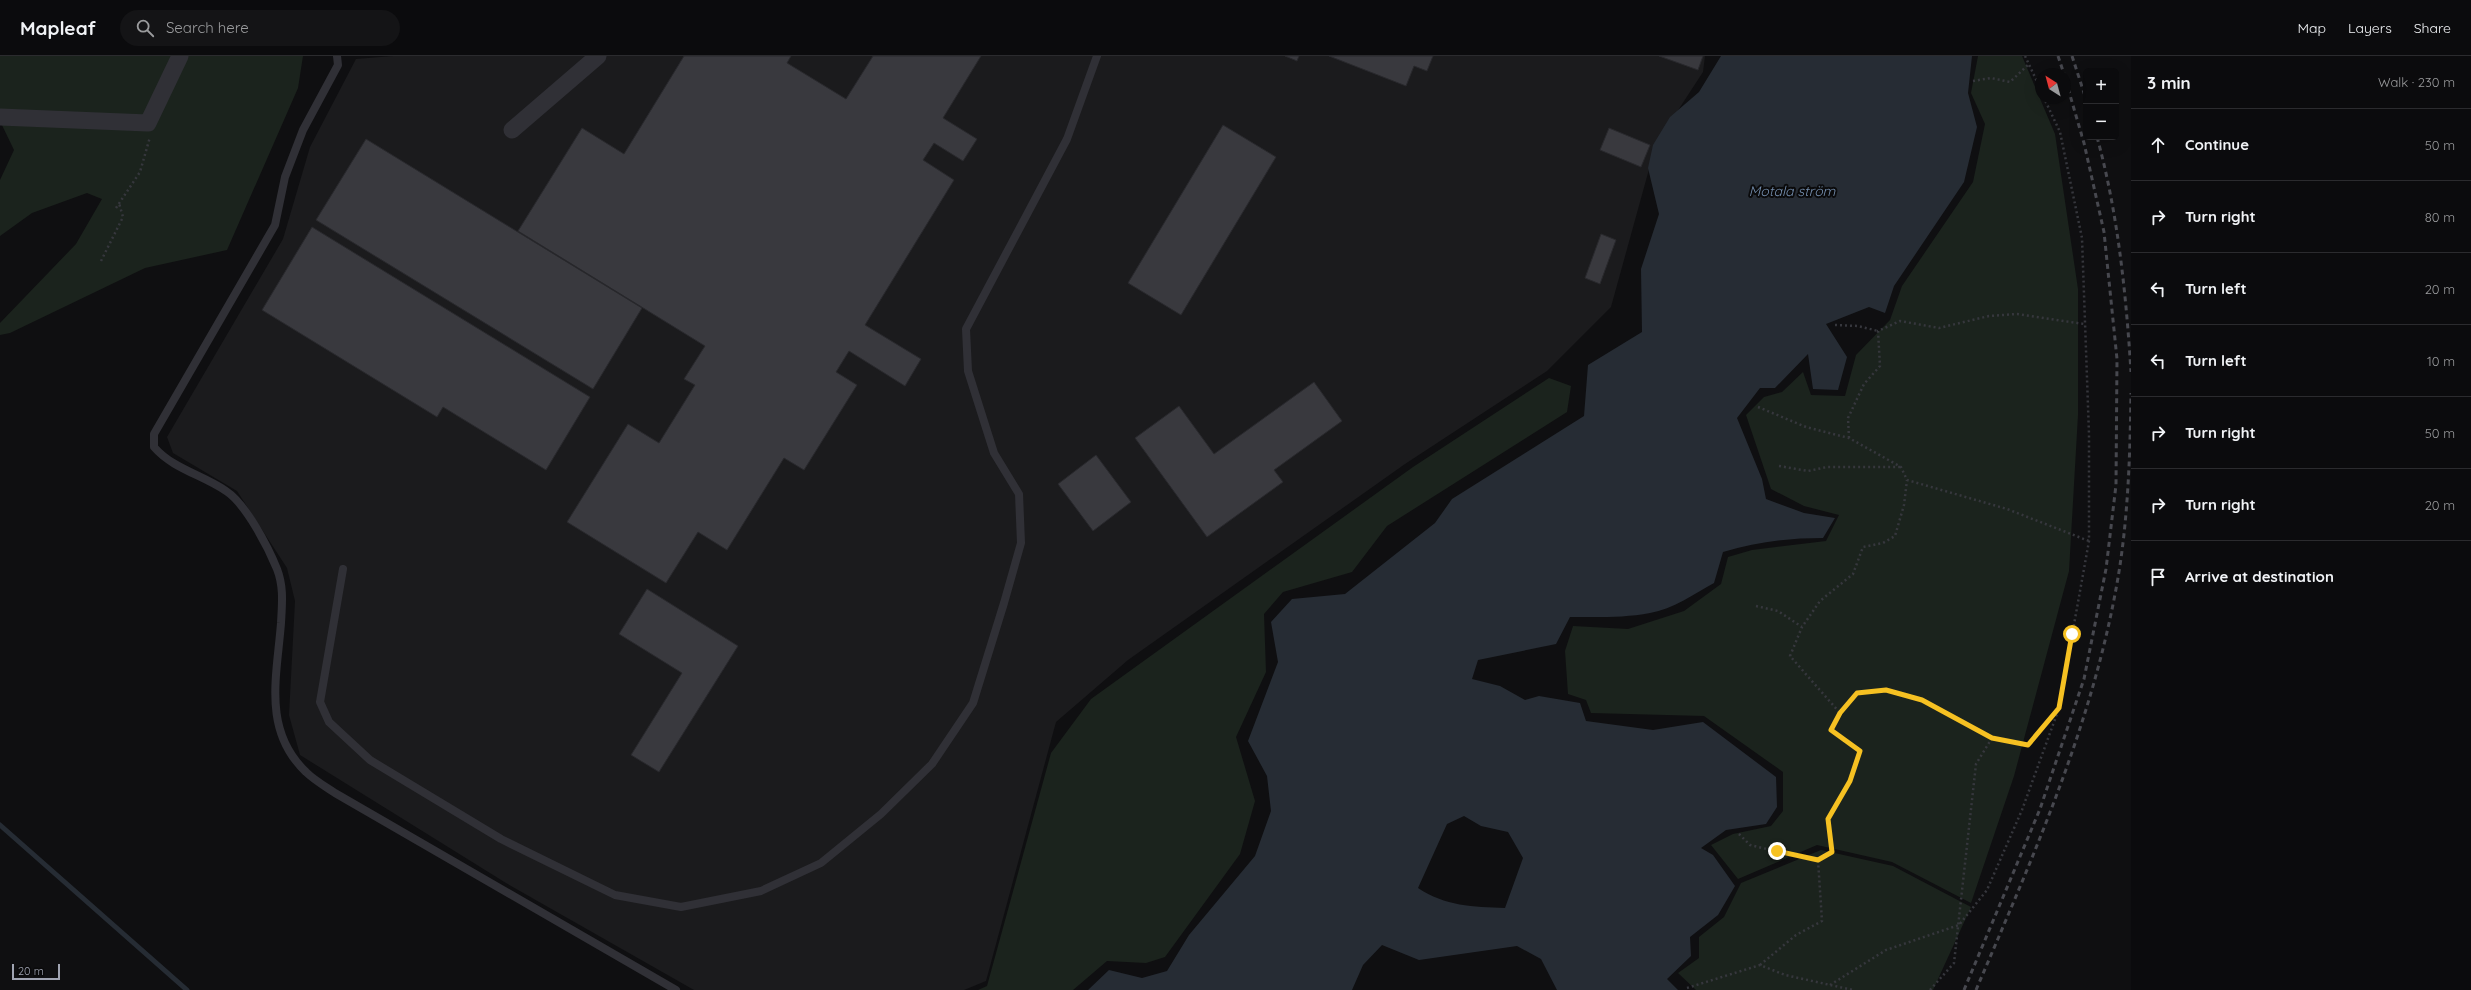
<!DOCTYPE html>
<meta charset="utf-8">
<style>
:root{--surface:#0b0b0d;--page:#141416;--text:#f1f3f6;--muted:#9a9b9d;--line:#2b2b2e}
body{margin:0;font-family:Quicksand,sans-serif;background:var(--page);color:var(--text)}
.controls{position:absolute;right:12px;top:12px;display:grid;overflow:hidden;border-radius:6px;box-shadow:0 4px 16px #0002}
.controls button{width:36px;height:36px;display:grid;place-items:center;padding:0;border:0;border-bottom:1px solid var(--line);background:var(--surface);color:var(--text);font:20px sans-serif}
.compass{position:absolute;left:2035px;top:12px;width:36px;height:36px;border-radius:50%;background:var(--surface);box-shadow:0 4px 16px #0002;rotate:324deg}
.scale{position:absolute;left:12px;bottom:10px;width:48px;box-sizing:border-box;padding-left:4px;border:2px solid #a0a4b2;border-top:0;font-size:11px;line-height:14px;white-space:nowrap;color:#a0a4b2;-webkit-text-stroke:3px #0a0a0b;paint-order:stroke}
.stop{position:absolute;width:12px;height:12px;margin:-9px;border:3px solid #f6c122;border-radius:50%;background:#fff}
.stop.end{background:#f6c122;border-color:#fff;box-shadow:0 1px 4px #0008}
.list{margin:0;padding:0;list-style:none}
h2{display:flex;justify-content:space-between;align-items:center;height:52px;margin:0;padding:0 16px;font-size:17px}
h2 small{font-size:13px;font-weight:400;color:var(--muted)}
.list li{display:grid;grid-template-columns:26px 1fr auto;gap:12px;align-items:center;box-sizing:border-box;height:72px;padding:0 16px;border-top:1px solid var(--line)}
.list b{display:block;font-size:15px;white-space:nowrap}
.list em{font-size:13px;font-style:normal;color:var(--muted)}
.icon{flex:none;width:22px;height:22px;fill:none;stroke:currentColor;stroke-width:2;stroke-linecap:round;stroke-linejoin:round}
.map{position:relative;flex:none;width:2131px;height:934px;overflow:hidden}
header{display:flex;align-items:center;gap:24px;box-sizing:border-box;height:56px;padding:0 20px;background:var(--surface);border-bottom:1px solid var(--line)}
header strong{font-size:19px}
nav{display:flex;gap:22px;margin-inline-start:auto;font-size:14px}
.search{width:280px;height:36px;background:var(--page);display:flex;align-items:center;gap:10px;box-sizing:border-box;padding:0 14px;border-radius:22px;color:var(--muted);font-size:15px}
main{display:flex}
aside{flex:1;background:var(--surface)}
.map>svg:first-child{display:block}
.built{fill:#1b1b1d}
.green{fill:#1b231d}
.water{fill:#262c34;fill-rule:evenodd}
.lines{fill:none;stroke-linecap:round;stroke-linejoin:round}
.stream{stroke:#262c34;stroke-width:5}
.building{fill:#39393e;stroke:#29292d}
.path{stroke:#36373d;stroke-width:2.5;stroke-dasharray:2 3;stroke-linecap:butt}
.lane{stroke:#303036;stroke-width:8}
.street{stroke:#303036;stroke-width:17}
.rail{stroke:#47484f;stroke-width:3;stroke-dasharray:5 4;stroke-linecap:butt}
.route{stroke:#f6c122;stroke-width:5}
.labels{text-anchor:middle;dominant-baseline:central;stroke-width:4;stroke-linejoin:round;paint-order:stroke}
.water-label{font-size:14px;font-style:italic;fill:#758faf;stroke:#0a0a0b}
</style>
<header>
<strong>Mapleaf</strong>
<div class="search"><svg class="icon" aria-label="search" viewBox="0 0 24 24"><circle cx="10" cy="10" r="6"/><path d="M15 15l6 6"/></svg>Search here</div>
<nav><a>Map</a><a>Layers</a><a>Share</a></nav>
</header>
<main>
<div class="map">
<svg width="2131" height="934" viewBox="0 0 2131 934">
<rect width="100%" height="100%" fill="#0f0f11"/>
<path class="built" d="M393 0H1705L1703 16 1656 88 1611 251 1547 315 1405 408 1128 604 1056 666 986 925 964 934H694L506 827 300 699 289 659 295 545 287 512 237 435 173 397 167 381 283 183 310 91 356 3Z"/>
<path class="green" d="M0 0H303L298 32 227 194 145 212 10 277 0 279V267L76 188 102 143 87 137 32 157 0 180V124L14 94 0 65Z
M1978 0H2022L2055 78 2078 233V359L2069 515 2014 720 1971 847 1892 806 1817 789 1738 823 1711 789 1733 778 1771 770 1783 755V716L1704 660 1591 657 1586 644 1568 638 1565 595 1573 570 1628 573 1684 555 1721 528 1728 501 1752 494 1826 485 1839 459 1804 450 1771 433 1746 359 1764 341 1782 336 1803 316 1811 339 1845 340 1856 299 1890 264 1902 230 1973 126 1985 68 1971 37Z
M1549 322 1571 330 1567 356 1387 470 1352 516 1283 536 1264 558 1266 616 1236 681 1255 745 1240 798 1165 901 1146 907 1107 905 1073 934H978L987 930 1051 697 1091 643 1413 411Z
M1821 794 1893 810 1971 851 1933 934H1696L1678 917 1699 902V881L1724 861 1741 827Z"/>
<path class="water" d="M1721 0H1972L1968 37 1977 71 1964 126 1894 230 1885 257 1869 251 1826 268 1847 301 1838 334 1813 333 1808 298 1775 332H1760L1737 362 1762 423 1766 443 1804 457 1835 462 1823 482C1788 482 1757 486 1723 496L1714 527C1694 538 1673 553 1650 557 1624 562 1597 561 1570 561L1556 588 1478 604 1472 623 1500 630 1525 644 1539 640 1580 647 1586 665 1653 674 1703 666 1776 721 1777 751 1766 768 1726 774 1701 792 1713 799 1735 830 1718 859 1690 881 1691 900 1667 923 1678 934H1557L1541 903 1517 890 1419 904 1382 889 1363 909 1352 934H1088L1109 914 1142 922 1167 915 1189 879 1255 800 1271 755 1267 720 1248 685 1278 606 1271 566 1292 543 1345 538 1435 467 1452 443 1584 360 1588 309 1642 276 1641 213 1659 158 1648 112 1653 89 1670 61 1699 36ZM1464 760 1481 770 1508 776 1523 802 1505 852C1473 851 1445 850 1418 832L1447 768Z"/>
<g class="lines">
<path class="stream" d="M0 769 187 934"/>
</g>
<path class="building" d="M684 0H791L787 7 846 43 873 0H981L943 62 977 83 963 105 934 87 923 104 954 124 865 269 921 303 905 330 849 295 836 316 857 329 804 414 784 402 727 494 698 476 666 527 567 466 628 368 659 387 695 329 684 323 705 290 518 175 582 72 624 98Z
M1285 0H1299L1297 5Z
M1329 0H1433L1427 15 1414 10 1406 30Z
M1659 0H1703L1698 14Z
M1223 69 1276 101 1181 259 1128 227Z
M1609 72 1650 89 1641 111 1600 94Z
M366 83 642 252 593 333 316 164Z
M312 171 590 341 546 414 443 351 437 361 262 254Z
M1601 178 1616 184 1600 228 1585 222Z
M1314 326 1342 365 1274 414 1283 426 1207 481 1135 382 1179 350 1214 398Z
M1096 399 1131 446 1093 475 1058 428Z
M647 533 738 590 659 716 631 699 682 617 619 578Z"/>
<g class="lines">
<path class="path" d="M2025 0 2041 34
M1973 25 1991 22 2010 26 2029 8
M116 152 140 116 150 81
M101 205 123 161 119 147
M1835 269 1858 270 1878 275
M1758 351 1806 371 1849 382 1901 411 1907 424 2007 453 2089 485
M1849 382 1848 362 1864 328 1880 310 1878 275 1900 265 1939 272 1989 260 2017 258 2084 268
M1779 410 1808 415 1827 411H1901
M1756 550 1778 555 1802 571
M1840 657 1857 637 1886 633 1922 644 1992 682
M1739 778 1750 789 1800 801 1818 804 1831 796 1828 763 1850 725 1860 695 1831 674 1840 657 1790 600 1802 571 1820 545 1853 518 1863 491 1883 487 1895 480 1904 449 1907 424
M1760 909 1796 879 1822 865 1818 804
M1830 929 1886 894 1959 869 1987 834 2022 754 2058 655
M1687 932 1760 909 1785 919 1853 934
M1930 934 1954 907 1976 708 1992 682 2028 689 2059 652 2089 485V378L2082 182 2060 76 2044 42"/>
<path class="lane" d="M337 0 338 9 303 74 285 121 275 169 154 378V391C173 413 203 419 226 435 246 448 268 491 277 513 284 531 282 548 281 567 277 620 262 674 306 716 314 724 326 731 335 737L676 934
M343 513 320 646 329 666 370 704 501 783 615 839 681 851 761 835 821 807 881 758 932 708 973 647 1004 547 1021 487 1019 438 994 397 968 315 966 273 1067 83 1097 0"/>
<path class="street" d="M0 61 148 67 180 0
M512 74 598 0"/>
<path class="rail" d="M2058 0 2064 18
M2072 0 2086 43
M2097 81C2118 157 2126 238 2131 316
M1964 934 2040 753 2084 623 2106 513 2116 429 2117 303 2104 176 2084 87 2065 22
M1976 934C2032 803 2090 674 2116 533 2128 469 2130 402 2131 337"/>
</g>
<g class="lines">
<path class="route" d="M1777 795 1818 804 1832 796 1828 763 1850 725 1860 695 1831 674 1840 657 1857 637 1886 634 1922 644 1992 682 2028 689 2059 652 2072 578"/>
</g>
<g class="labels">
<g class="water-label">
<text x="1792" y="135">Motala ström</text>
</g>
</g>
</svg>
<div class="controls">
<button>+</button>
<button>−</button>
</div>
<svg class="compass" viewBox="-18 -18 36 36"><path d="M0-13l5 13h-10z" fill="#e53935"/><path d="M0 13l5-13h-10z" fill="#9a9b9d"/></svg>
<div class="scale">20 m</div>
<div class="stop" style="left:2072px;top:578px"></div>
<div class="stop end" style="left:1777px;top:795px"></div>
</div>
<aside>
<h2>3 min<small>Walk · 230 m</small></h2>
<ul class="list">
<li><svg class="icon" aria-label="ahead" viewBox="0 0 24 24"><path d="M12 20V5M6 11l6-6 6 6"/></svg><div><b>Continue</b></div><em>50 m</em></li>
<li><svg class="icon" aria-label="right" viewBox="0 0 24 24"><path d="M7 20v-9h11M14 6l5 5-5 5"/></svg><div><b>Turn right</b></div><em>80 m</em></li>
<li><svg class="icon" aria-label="left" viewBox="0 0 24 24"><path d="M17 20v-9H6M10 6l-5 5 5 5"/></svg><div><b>Turn left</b></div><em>20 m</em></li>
<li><svg class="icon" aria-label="left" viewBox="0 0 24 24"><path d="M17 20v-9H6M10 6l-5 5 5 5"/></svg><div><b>Turn left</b></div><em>10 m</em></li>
<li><svg class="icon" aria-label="right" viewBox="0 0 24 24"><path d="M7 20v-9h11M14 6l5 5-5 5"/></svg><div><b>Turn right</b></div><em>50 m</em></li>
<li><svg class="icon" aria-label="right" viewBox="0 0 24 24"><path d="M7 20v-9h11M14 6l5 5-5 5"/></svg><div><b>Turn right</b></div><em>20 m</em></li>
<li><svg class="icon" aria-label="arrive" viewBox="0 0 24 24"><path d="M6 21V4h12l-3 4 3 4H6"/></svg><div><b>Arrive at destination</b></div></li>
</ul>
</aside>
</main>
